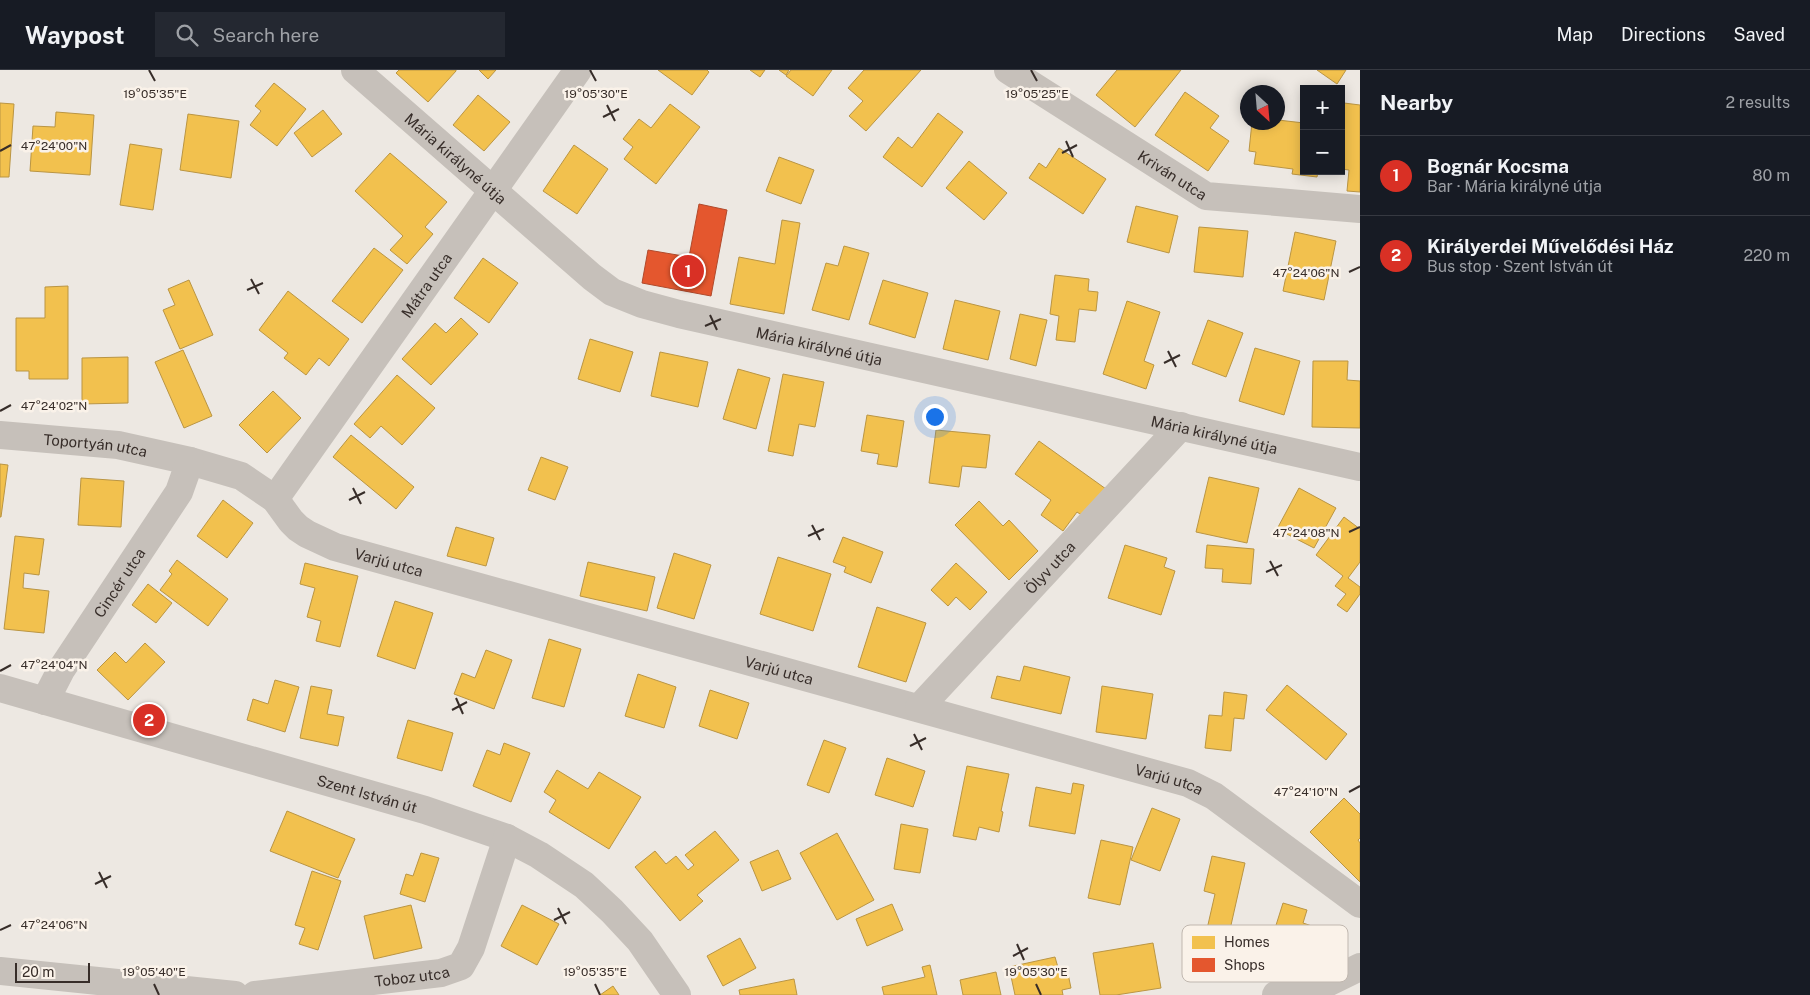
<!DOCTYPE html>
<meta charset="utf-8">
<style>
:root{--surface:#171b24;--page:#242831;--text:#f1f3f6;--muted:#9ea1a6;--line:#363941;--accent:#d93025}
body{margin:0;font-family:"Public Sans",sans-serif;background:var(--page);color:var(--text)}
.controls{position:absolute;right:15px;top:15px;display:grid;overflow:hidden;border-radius:0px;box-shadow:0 2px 12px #0003}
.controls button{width:45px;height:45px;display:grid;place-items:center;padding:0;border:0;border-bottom:1px solid var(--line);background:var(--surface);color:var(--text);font:25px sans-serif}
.compass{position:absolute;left:1240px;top:15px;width:45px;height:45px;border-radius:50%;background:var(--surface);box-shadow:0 2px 12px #0003;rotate:154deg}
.scale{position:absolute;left:15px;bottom:12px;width:75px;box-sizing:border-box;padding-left:5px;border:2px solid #372d29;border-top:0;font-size:14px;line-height:18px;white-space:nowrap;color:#372d29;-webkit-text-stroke:4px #faf2e9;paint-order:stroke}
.you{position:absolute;left:934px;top:346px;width:18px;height:18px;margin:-12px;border:4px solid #fff;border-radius:50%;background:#1a73e8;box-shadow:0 0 0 8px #1a73e833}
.badge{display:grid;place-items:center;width:32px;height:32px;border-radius:50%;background:var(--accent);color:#fff;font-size:16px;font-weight:700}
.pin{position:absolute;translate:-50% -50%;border:2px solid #fff;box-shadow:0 1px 5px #0006}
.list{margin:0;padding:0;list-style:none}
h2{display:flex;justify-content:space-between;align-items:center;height:65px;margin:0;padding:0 20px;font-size:21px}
h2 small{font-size:16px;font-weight:400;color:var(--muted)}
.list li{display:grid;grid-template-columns:32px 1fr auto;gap:15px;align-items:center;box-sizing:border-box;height:80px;padding:0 20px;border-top:1px solid var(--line)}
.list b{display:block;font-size:19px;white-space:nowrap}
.list p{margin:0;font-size:16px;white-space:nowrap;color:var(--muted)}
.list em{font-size:16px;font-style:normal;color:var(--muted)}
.icon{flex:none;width:28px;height:28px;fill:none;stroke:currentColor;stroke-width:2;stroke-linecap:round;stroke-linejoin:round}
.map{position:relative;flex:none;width:1360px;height:925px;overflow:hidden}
header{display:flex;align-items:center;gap:30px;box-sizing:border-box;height:70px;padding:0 25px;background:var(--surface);border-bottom:1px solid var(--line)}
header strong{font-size:24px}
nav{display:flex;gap:28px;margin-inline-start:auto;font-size:18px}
.search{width:350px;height:45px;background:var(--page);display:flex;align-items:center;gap:12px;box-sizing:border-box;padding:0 18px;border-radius:0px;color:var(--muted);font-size:19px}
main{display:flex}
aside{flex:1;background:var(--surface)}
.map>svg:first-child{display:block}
.homes{fill:#f2c14e;stroke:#ba9543}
.shops{fill:#e4572e;stroke:#b04a2c}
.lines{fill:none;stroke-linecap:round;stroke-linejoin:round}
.minor{stroke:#c6c0ba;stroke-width:28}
.ticks{fill:none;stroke:#372d29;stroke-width:2}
.labels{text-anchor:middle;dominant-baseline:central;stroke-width:5;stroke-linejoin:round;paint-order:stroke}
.street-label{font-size:15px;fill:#372d29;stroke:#faf2e9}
.key{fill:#faf2e9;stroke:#c0b7af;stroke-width:1}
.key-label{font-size:14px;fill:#372d29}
.ticks-label{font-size:12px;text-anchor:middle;fill:#372d29;stroke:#faf2e9;stroke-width:5;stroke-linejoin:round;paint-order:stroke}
</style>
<header>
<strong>Waypost</strong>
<div class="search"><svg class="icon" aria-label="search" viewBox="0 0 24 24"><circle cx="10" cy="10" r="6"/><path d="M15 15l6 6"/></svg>Search here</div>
<nav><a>Map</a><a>Directions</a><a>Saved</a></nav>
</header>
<main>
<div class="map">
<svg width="1360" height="925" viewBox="0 0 1360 925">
<rect width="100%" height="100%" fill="#ede8e2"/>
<path class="homes" d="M399 0H456V1L428 32 396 3Z
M479 0H496L488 9Z
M658 0H707L709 2 692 25Z
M750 0H765L760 7Z
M779 0H789L786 5Z
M791 0H832L813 26 786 6Z
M864 0H921L866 61 849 46 863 31 848 18Z
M1117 0H1181L1135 57 1096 25Z
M1317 0H1346L1337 14Z
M274 13 306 39 277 76 250 55 261 41 255 36Z
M1185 22 1219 46 1210 58 1229 71 1208 101 1155 65Z
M478 25 510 52 484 81 453 55Z
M0 33 14 34 9 107H0Z
M1344 33 1360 35V122L1347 121 1349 100 1341 99V66Z
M670 34 700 57 656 114 624 89 633 77 623 69 639 49 651 58Z
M323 40 342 64 312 87 294 63Z
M56 42 94 45 90 105 30 101 33 56 55 57Z
M938 43 963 62 922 117 883 87 898 67 912 78Z
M188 44 239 51 231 108 180 100Z
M1278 50 1304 53V101H1318L1317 107 1292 104 1293 99 1254 94 1256 82 1249 81 1252 52H1278Z
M130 74 162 79 153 140 120 135Z
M574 75 608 99 577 144 543 121Z
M1059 78 1106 109 1083 144 1029 108 1039 93 1046 98Z
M390 83 447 132 425 157 433 164 407 194 390 180 403 166 355 121Z
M779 87 814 100 801 134 766 121Z
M969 91 1007 123 984 150 946 118Z
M1136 136 1178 146 1169 183 1127 172Z
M782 150 800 153 784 244 730 234 739 187 775 194Z
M1199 157 1248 161 1243 207 1194 202Z
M1295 162 1336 171 1324 230 1283 221Z
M844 176 869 183 849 250 812 240 826 193 838 196Z
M374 178 403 200 362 253 332 231Z
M483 188 518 213 489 253 454 228Z
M1055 205 1089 209 1088 221 1098 222 1096 241 1079 239 1075 272 1056 270 1059 246 1050 244Z
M189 210 213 265 180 279 163 240 175 235 168 219Z
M883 210 928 223 915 268 869 254Z
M68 216V309H29V301H16V248H45V217Z
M288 221 349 269 329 296 319 288 306 305 284 288 288 283 259 260Z
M955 230 1000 241 988 290 943 279Z
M1127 231 1160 242 1144 291 1154 295 1146 319 1103 304Z
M1020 244 1047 250 1036 296 1010 289Z
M461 248 478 264 431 315 402 289 435 253 446 263Z
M1208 250 1243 263 1226 307 1192 294Z
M590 269 633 282 620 322 578 309Z
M1255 278 1300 291 1284 345 1239 331Z
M183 280 212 346 184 358 155 292Z
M660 282 708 292 698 337 651 326Z
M128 287V333L82 334V288Z
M1313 291H1348L1347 310 1360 311V358L1312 357Z
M738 299 770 308 756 359 723 349Z
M783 304 824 312 815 357 799 354 793 386 768 381Z
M397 305 435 338 402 375 381 356 370 368 354 354Z
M273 321 301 348 267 383 239 355Z
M867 345 904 351 897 397 877 394 879 384 861 381Z
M936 360 990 365 986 398 962 396 959 417 929 413Z
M351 365 414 417 396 439 333 387Z
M1039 371 1106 419 1086 448 1077 442 1063 461 1041 445 1051 430 1015 404Z
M541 387 568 397 555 430 528 420Z
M0 394 8 395 1 447H0Z
M1209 407 1259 418 1247 473 1196 462Z
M81 408 124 411 121 457 78 455Z
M1299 418 1336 438 1314 478 1277 459Z
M223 430 253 453 227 488 197 466Z
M979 431 1003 456 1009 450 1038 481 1009 510 955 455Z
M1344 447 1360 459V492L1348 508 1360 517V524L1347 542 1337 535 1346 524 1335 516 1343 506 1316 485Z
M456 457 494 468 486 496 447 486Z
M15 466 44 469 39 505 24 503 23 518 49 521 44 563 4 559Z
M843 467 883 482 871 513 844 502 846 497 833 492Z
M1125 475 1167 488 1164 497 1175 501 1161 545 1108 528Z
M1207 475 1254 479 1251 514 1222 512 1223 499 1205 498Z
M674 483 711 495 694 549 657 538Z
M778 487 831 504 813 561 760 544Z
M177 490 228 529 208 556 160 520 172 504 169 501Z
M588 492 655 507 647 541 580 526Z
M305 493 358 506 340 577 316 571 321 551 307 547 315 518 300 514Z
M956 493 987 522 970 540 956 527 948 536 931 520Z
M148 514 172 533 156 553 132 535Z
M395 531 433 543 415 599 377 586Z
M877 537 926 553 906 612 858 597Z
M549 569 581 579 564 637 532 628Z
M145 573 165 592 128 630 97 600 115 582 126 593Z
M486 580 512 590 494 639 454 624 462 603 475 608Z
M1024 596 1070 607 1061 644 991 628 997 606 1020 611Z
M638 604 676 617 664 658 625 646Z
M275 610 299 617 285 662 247 650 253 629 268 634Z
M1287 615 1347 664 1326 690 1266 640Z
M311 616 332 620 327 644 344 647 338 676 300 668Z
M1102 616 1153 624 1146 669 1096 662Z
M710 620 749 633 737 669 699 656Z
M1224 622 1247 625 1244 649 1234 648 1231 681 1205 678 1209 645 1222 646Z
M408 650 453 663 442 701 397 688Z
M824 670 846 678 829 723 807 715Z
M504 673 530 683 511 732 473 716 487 680 500 685Z
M887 688 925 701 913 737 875 725Z
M967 696 1009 704 1001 741 1003 742 999 762 979 757 976 770 953 766Z
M557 700 588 719 599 702 641 727 609 779 549 742 556 730 544 722Z
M1073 713 1084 715 1075 764 1029 756 1036 717 1071 724Z
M1344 728 1360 744V768L1358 770 1360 773V812L1310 762Z
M1152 738 1180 749 1160 801 1131 790Z
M287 741 355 769 338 808 270 781Z
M901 754 928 759 920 803 894 799Z
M715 761 739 790 697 825 703 831 680 851 635 797 655 781 666 794 676 786 688 800 694 795 685 785Z
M837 763 874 830 837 850 800 783Z
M1101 770 1133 777 1120 835 1088 828Z
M778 780 791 809 762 821 750 792Z
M421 783 439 788 425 832 400 824 406 804 413 806Z
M1212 786 1245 793 1229 864 1207 859 1215 824 1204 821Z
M312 801 341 811 318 880 299 874 305 858 295 855Z
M1283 833 1307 840 1303 853 1324 860 1317 884 1301 879 1295 896 1266 887Z
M892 834 903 860 867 876 856 849Z
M411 835 422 878 374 889 364 846Z
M522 835 559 854 537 895 501 876Z
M740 868 756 898 723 916 707 886Z
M1153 873 1161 918 1116 925H1100L1093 883Z
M1055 887 1059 901 1067 899 1071 918 1062 920 1063 925H1015L1009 897Z
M930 895 937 925H884L882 917 925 907 922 897Z
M996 902 1001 925H963L960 910Z
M794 909 797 925H740L739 920Z
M613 916 619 925H600Z"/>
<path class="shops" d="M699 134 727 140 711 226 642 213 648 180 689 187Z"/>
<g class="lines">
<g class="minor">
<path id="s1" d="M355 0 592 207 612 222 642 234 679 244 1360 397"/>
<path id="s2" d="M1008 0 1206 126 1360 139"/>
<path id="s3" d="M0 365 118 375 190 391 241 406 275 429 291 451 298 458 307 464 335 477 1188 713 1214 726 1360 834"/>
<path id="s4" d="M275 429 578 0"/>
<path id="s5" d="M0 618 425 740 507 768 539 785 584 815 612 841 640 871 677 925"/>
<path id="s6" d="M45 631 61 600 179 422 190 391"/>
<path id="s7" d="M919 638 1181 356"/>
<path d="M0 901 235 925"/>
<path id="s8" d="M255 925 441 903 461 896 471 878 507 768"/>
<path d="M1276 925 1319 917 1360 897"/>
</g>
</g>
<path class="ticks" d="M149 0 155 11M590 0 596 11M1031 0 1037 11M607 35 615 51M603 47 619 39M1066 71 1073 87M0 81 11 75M1062 83 1077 75M1349 202 1360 197M251 209 259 224M247 220 263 213M710 245 717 260M705 256 721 249M1168 281 1176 297M1164 293 1180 285M0 341 11 335M353 418 361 434M349 430 365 422M812 455 820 470M1349 462 1360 457M808 466 824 459M1270 491 1278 506M1266 502 1282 495M0 601 11 595M456 628 463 644M452 640 467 632M914 664 922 680M910 676 926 668M1349 722 1360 716M99 802 107 818M95 814 111 806M558 838 566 854M554 850 570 842M0 860 11 855M1017 874 1024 890M1013 886 1028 878M154 914 159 925M595 914 600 925M1036 914 1041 925"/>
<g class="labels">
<g class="street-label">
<text stroke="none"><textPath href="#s1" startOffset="134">Mária királyné útja</textPath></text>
<text stroke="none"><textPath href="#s2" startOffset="195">Kriván utca</textPath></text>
<text stroke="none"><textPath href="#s4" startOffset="262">Mátra utca</textPath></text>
<text stroke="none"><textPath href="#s1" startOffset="554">Mária királyné útja</textPath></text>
<text stroke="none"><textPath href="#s1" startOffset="959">Mária királyné útja</textPath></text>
<text stroke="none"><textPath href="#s3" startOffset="96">Toportyán utca</textPath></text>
<text stroke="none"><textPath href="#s3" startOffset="421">Varjú utca</textPath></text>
<text stroke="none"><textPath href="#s7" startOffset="192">Ölyv utca</textPath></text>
<text stroke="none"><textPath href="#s6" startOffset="140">Cincér utca</textPath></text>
<text stroke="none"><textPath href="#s3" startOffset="826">Varjú utca</textPath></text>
<text stroke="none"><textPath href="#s3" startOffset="1231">Varjú utca</textPath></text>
<text stroke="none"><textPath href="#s5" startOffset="382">Szent István út</textPath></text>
<text stroke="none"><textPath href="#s8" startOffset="158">Toboz utca</textPath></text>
</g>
</g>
<rect x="1182" y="855" width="166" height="57" rx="8" class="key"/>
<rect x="1192" y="866" width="23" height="13" fill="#f2c14e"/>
<rect x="1192" y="888" width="23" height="14" fill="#e4572e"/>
<g class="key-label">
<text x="1224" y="877">Homes</text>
<text x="1224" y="900">Shops</text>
</g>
<g class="ticks-label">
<text x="1037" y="28">19°05'25"E</text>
<text x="155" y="28">19°05'35"E</text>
<text x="596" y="28">19°05'30"E</text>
<text x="54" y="80">47°24'00"N</text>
<text x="1306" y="207">47°24'06"N</text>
<text x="54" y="340">47°24'02"N</text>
<text x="1306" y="467">47°24'08"N</text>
<text x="54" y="599">47°24'04"N</text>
<text x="1306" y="726">47°24'10"N</text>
<text x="54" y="859">47°24'06"N</text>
<text x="154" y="906">19°05'40"E</text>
<text x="595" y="906">19°05'35"E</text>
<text x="1036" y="906">19°05'30"E</text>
</g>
</svg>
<div class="controls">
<button>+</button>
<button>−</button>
</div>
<svg class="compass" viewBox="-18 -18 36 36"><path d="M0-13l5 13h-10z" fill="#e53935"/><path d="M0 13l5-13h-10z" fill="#9ea1a6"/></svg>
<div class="scale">20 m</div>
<div class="you"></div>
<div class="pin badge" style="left:688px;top:201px">1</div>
<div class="pin badge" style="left:149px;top:650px">2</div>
</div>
<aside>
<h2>Nearby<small>2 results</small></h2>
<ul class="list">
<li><span class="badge">1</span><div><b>Bognár Kocsma</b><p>Bar · Mária királyné útja</p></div><em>80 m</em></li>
<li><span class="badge">2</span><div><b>Királyerdei Művelődési Ház</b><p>Bus stop · Szent István út</p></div><em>220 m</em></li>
</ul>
</aside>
</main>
